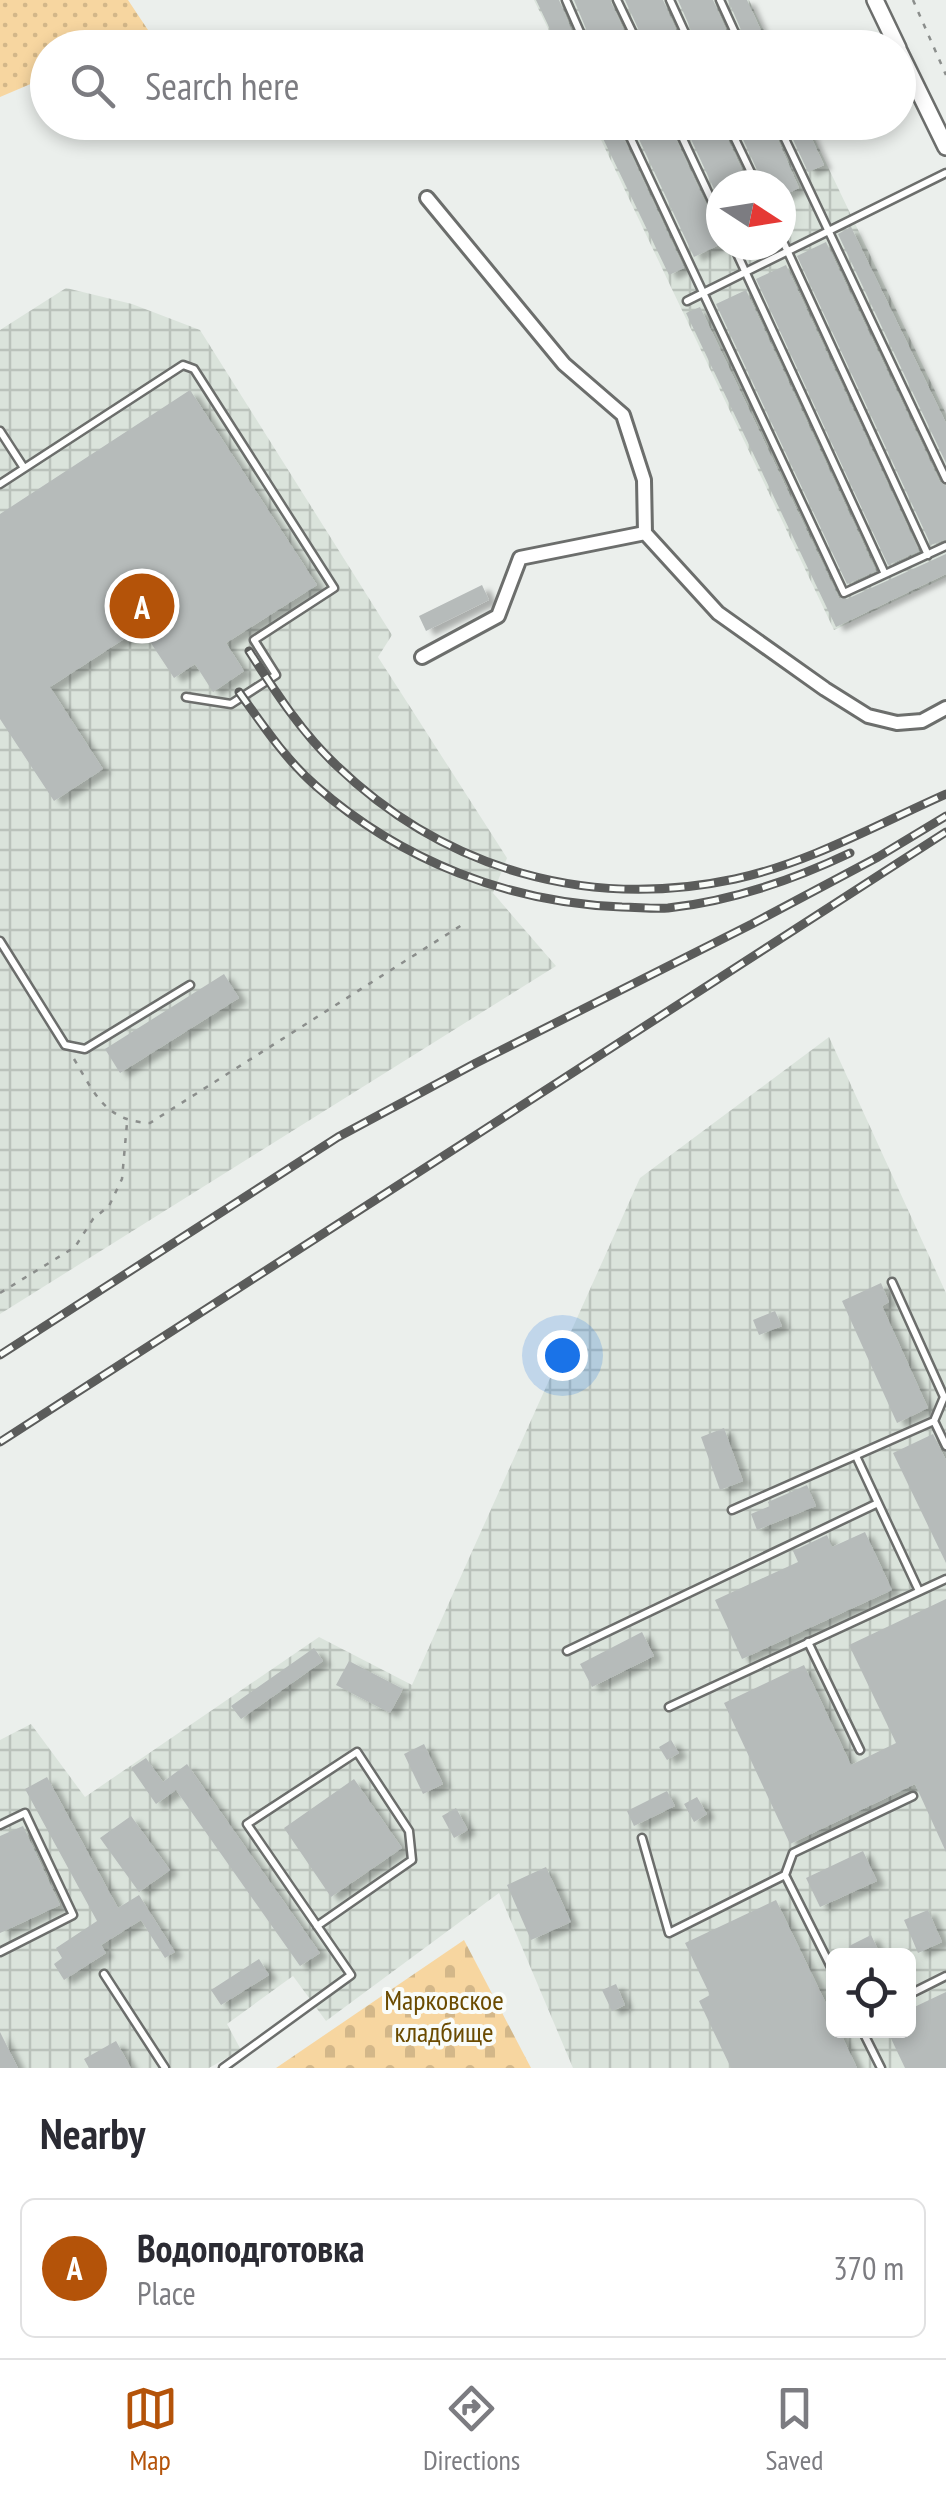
<!DOCTYPE html>
<meta charset="utf-8">
<style>
:root{--surface:#fff;--page:#f7f7f7;--text:#2b2b33;--muted:#7c7c81;--line:#e1e1e2;--accent:#b45309}
body{margin:0;font-family:"PT Sans Narrow",sans-serif;background:var(--page);color:var(--text)}
.controls{position:absolute;right:30px;bottom:30px;display:grid;overflow:hidden;border-radius:15px;box-shadow:0 5px 15px #0003}
.controls button{width:90px;height:90px;display:grid;place-items:center;padding:0;border:0;border-bottom:2px solid var(--line);background:var(--surface);color:var(--text);font:50px sans-serif}
.compass{position:absolute;left:706px;top:170px;width:90px;height:90px;border-radius:50%;background:var(--surface);box-shadow:0 5px 15px #0003;rotate:102deg}
.you{position:absolute;left:562px;top:1355px;width:35px;height:35px;margin:-25px;border:8px solid #fff;border-radius:50%;background:#1a73e8;box-shadow:0 0 0 15px #1a73e833}
.badge{display:grid;place-items:center;width:65px;height:65px;border-radius:50%;background:var(--accent);color:#fff;font-size:32px;font-weight:700}
.pin{position:absolute;translate:-50% -50%;border:5px solid #fff;box-shadow:0 2px 10px #0006}
.list{margin:0;padding:0;list-style:none}
h2{display:flex;justify-content:space-between;align-items:center;height:130px;margin:0;padding:0 40px;font-size:42px}
h2 small{font-size:32px;font-weight:400;color:var(--muted)}
.list li{display:grid;grid-template-columns:65px 1fr auto;gap:30px;align-items:center;box-sizing:border-box;height:140px;margin:0 20px 20px;padding:0 20px;border:2px solid var(--line);border-radius:15px}
.list b{display:block;font-size:38px;white-space:nowrap}
.list p{margin:0;font-size:32px;white-space:nowrap;color:var(--muted)}
.list em{font-size:32px;font-style:normal;color:var(--muted)}
.icon{flex:none;width:55px;height:55px;fill:none;stroke:currentColor;stroke-width:2;stroke-linecap:round;stroke-linejoin:round}
.map{position:relative;flex:none;width:946px;height:2068px;overflow:hidden}
.search{position:absolute;background:var(--surface);box-shadow:0 5px 15px #0003;left:30px;right:30px;top:30px;height:110px;display:flex;align-items:center;gap:25px;box-sizing:border-box;padding:0 35px;border-radius:55px;color:var(--muted);font-size:38px}
.sheet{height:290px;background:var(--surface)}
nav{display:flex;justify-content:space-around;align-items:center;box-sizing:border-box;height:140px;border-top:2px solid var(--line);background:var(--surface);font-size:28px;color:var(--muted)}
nav a{display:grid;justify-items:center;gap:5px}
nav .on{color:var(--accent)}
.map>svg:first-child{display:block}
.industrial{fill:url(#industrial-grid);fill-rule:evenodd}
.grass{fill:url(#grass-dots)}
.cemetery{fill:url(#cemetery-stones)}
.building{fill:#b6bbba;filter:url(#shadow)}
.lines{fill:none;stroke-linecap:round;stroke-linejoin:round}
.service-casing{stroke:#6c6e6c;stroke-width:11}
.minor-casing{stroke:#6c6e6c;stroke-width:18}
.tertiary-casing{stroke:#6c6e6c;stroke-width:20}
.path{stroke:#8b8e8c;stroke-width:2.5;stroke-dasharray:5 8;stroke-linecap:butt}
.service{stroke:#fff;stroke-width:6}
.minor{stroke:#fff;stroke-width:12}
.tertiary{stroke:#fff;stroke-width:15}
.rail-casing{stroke:#5b5c5b;stroke-width:9}
.rail{stroke:#f9fcf9;stroke-width:5;stroke-dasharray:15;stroke-linecap:butt}
.labels{text-anchor:middle;dominant-baseline:central;stroke-width:8;stroke-linejoin:round;paint-order:stroke}
.park-label{font-size:28px;fill:#6b4b01;stroke:#f9fcf9}
</style>
<div class="map">
<svg width="946" height="2068" viewBox="0 0 946 2068">
<defs>
<pattern id="industrial-grid" width="8" height="8" patternUnits="userSpaceOnUse" patternTransform="scale(2.5)"><rect width="8" height="8" fill="#dae3db"/><path d="M0 4h8M4 0v8" fill="none" stroke="#bac2bb"/></pattern>
<pattern id="grass-dots" width="8" height="8" patternUnits="userSpaceOnUse" patternTransform="scale(2.5)"><rect width="8" height="8" fill="#f7d6a0"/><path d="M2 2h.1M6 6h.1" fill="none" stroke="#d3b789" stroke-width="1.8" stroke-linecap="round"/></pattern>
<pattern id="cemetery-stones" width="16" height="16" patternUnits="userSpaceOnUse" patternTransform="scale(2.5)"><rect width="16" height="16" fill="#f7d6a0"/><path d="M2 7V4a2 2 0 0 1 4 0v3zM10 15v-3a2 2 0 0 1 4 0v3z" fill="#d3b789"/></pattern>
<filter id="shadow"><feDropShadow dx="8" dy="4.5" stdDeviation="2.5" flood-color="#0004"/></filter>
</defs>
<rect width="100%" height="100%" fill="#ebefec"/>
<path class="industrial" d="M534 0H749L772 47H557Z
M593 123H807L946 414V577L834 630ZM721 185H781V245H721Z
M66 288 132 304 200 330 392 635 378 657 507 858 493 893 556 966 0 1314V330Z
M829 1037 946 1293V2068H573L499 1893 326 2021 293 1976 227 2024 241 2050 209 2068H0V1740L31 1724 85 1797 319 1637 412 1685 640 1178ZM834 1956H908V2030H834Z"/>
<path class="grass" d="M0 0H128L150 33 116 47 48 48 47 77 0 97Z"/>
<path class="cemetery" d="M464 1940 531 2068H276Z"/>
<path class="building" d="M536 0H559L579 48H559Z
M574 0H610L632 48H594Z
M625 0H663L684 48H647Z
M678 0H713L734 48H699Z
M728 0H747L769 48H749Z
M595 122H616L684 268 669 275Z
M631 122H668L715 223 721 227V244L694 257Z
M683 122H720L749 185H721V204Z
M735 122H770L799 188 781 197V185H764Z
M785 122H804L824 165 808 172Z
M851 227 946 423V463L838 234Z
M826 242 940 482 946 486V539L931 545 797 256Z
M786 265 919 551 888 565 756 279Z
M746 290 876 571 847 584 716 304Z
M700 307 839 598 847 599 946 554V574L836 627 686 313Z
M190 390 317 585 226 643 244 671 213 692 195 664 174 678 141 628 50 687 103 769 54 801 0 719V514Z
M482 585 489 600 426 631 419 616Z
M224 974 239 998 120 1073 105 1049Z
M881 1283 889 1302 882 1306 928 1408 897 1423 842 1301Z
M775 1311 782 1326 759 1335 753 1320Z
M724 1428 743 1481 720 1490 701 1437Z
M933 1434 946 1460V1563L893 1453Z
M807 1485 816 1506 757 1530 751 1514 770 1506 768 1502Z
M865 1532 892 1590 742 1659 715 1600 798 1562 793 1551 827 1535 832 1547Z
M946 1599V1852L915 1784 790 1844 724 1703 804 1665 851 1765 896 1743 849 1645Z
M642 1632 654 1656 592 1687 580 1664Z
M314 1648 323 1661 241 1719 231 1706Z
M349 1661 403 1689 390 1713 336 1685Z
M671 1740 679 1753 667 1760 659 1747Z
M424 1744 443 1784 423 1794 404 1754Z
M146 1758 163 1782 187 1764 320 1953 300 1966 176 1790 156 1804 131 1768Z
M47 1777 118 1908 139 1895 175 1952 165 1958 141 1920 101 1945 106 1953 64 1980 54 1964 62 1958 56 1948 97 1921 25 1789Z
M354 1779 402 1848 331 1897 284 1828Z
M667 1791 675 1806 634 1826 627 1811Z
M697 1797 707 1814 694 1822 684 1804Z
M456 1808 468 1830 454 1838 442 1816Z
M131 1816 170 1870 139 1892 100 1838Z
M23 1826 60 1905 0 1933V1836Z
M863 1851 877 1881 820 1907 806 1878Z
M546 1867 571 1922 531 1940 507 1885Z
M776 1900 834 2020V2030H839L857 2068H731L699 2001 710 1995 685 1943Z
M928 1910 942 1942 918 1953 904 1920Z
M871 1935 881 1956H854L849 1946Z
M259 1959 269 1975 221 2005 211 1990Z
M616 1984 625 2005 612 2011 602 1990Z
M946 1992V2068H905L887 2030H908V2010Z
M0 2032 18 2068H0Z
M116 2041 131 2068H89L84 2059Z"/>
<g class="lines">
<g class="service-casing">
<path id="service" d="M566 0 587 48
M617 0 640 48
M670 0 692 48
M720 0 742 48
M623 122 844 593 946 546
M675 122 721 220
M727 122 757 185
M777 122 946 479
M781 237 928 555
M733 245 885 574
M687 301 946 173
M0 431 24 468
M0 484 183 365 194 369 334 588 254 640 276 675 231 704 186 697
M0 941 65 1045 85 1049 190 985
M892 1282 944 1397 934 1421
M856 1456 919 1591
M732 1510 934 1421 946 1446
M808 1642 860 1750
M567 1651 878 1503
M669 1707 946 1579
M0 1825 25 1813 73 1915 0 1952
M642 1838 669 1933 785 1875 834 1973
M785 1875 793 1853 913 1796
M104 1974 165 2068
M908 1995 946 1976
M862 2030 881 2068
M223 2068 351 1975 247 1824 357 1752 409 1831 412 1860 317 1926"/>
</g>
<g class="minor-casing">
<path id="minor" d="M427 198 564 364 623 415 644 480 645 533 718 613 825 689 868 716 897 723 922 721 946 708
M422 657 498 616 520 558 645 533"/>
</g>
<g class="tertiary-casing">
<path id="tertiary" d="M875 0 898 48
M898 49 946 147"/>
</g>
<path class="path" d="M913 0 946 75
M74 1059C95 1094 105 1121 150 1123L465 923
M0 1293 75 1247 93 1219 109 1206 122 1179 127 1123"/>
<use href="#service" class="service"/>
<use href="#minor" class="minor"/>
<use href="#tertiary" class="tertiary"/>
<g class="rail-casing">
<path id="rail" d="M249 651C275 691 301 732 336 765 445 870 588 910 735 879 809 863 878 824 946 794
M239 692C262 724 286 760 316 786 401 861 510 903 622 907 637 907 653 909 668 908 732 901 793 880 850 853
M0 1355 338 1137 476 1063 752 924 878 857 946 816
M0 1442 946 832"/>
</g>
<use href="#rail" class="rail"/>
</g>
<g class="labels">
<g class="park-label">
<text x="444" y="1999">Марковское<tspan x="444" dy="32">кладбище</tspan></text>
</g>
</g>
</svg>
<div class="controls">
<button><svg class="icon" aria-label="locate" viewBox="0 0 24 24"><circle cx="12" cy="12" r="6"/><path d="M12 2v4M12 18v4M2 12h4M18 12h4"/></svg></button>
</div>
<svg class="compass" viewBox="-18 -18 36 36"><path d="M0-13l5 13h-10z" fill="#e53935"/><path d="M0 13l5-13h-10z" fill="#7c7c81"/></svg>
<div class="you"></div>
<div class="pin badge" style="left:142px;top:606px">A</div>
<div class="search"><svg class="icon" aria-label="search" viewBox="0 0 24 24"><circle cx="10" cy="10" r="6"/><path d="M15 15l6 6"/></svg>Search here</div>
</div>
<section class="sheet">
<h2>Nearby<small></small></h2>
<ul class="list">
<li><span class="badge">A</span><div><b>Водоподготовка</b><p>Place</p></div><em>370 m</em></li>
</ul>
</section>
<nav>
<a class="on"><svg class="icon" aria-label="map" viewBox="0 0 24 24"><path d="M3 6l6-2 6 2 6-2v14l-6 2-6-2-6 2zM9 4v14M15 6v14"/></svg>Map</a>
<a><svg class="icon" aria-label="directions" viewBox="0 0 24 24"><path d="M12 3l9 9-9 9-9-9zM9 14v-3h6M13 9l2 2-2 2"/></svg>Directions</a>
<a><svg class="icon" aria-label="saved" viewBox="0 0 24 24"><path d="M7 4h10v16l-5-4-5 4z"/></svg>Saved</a>
</nav>
